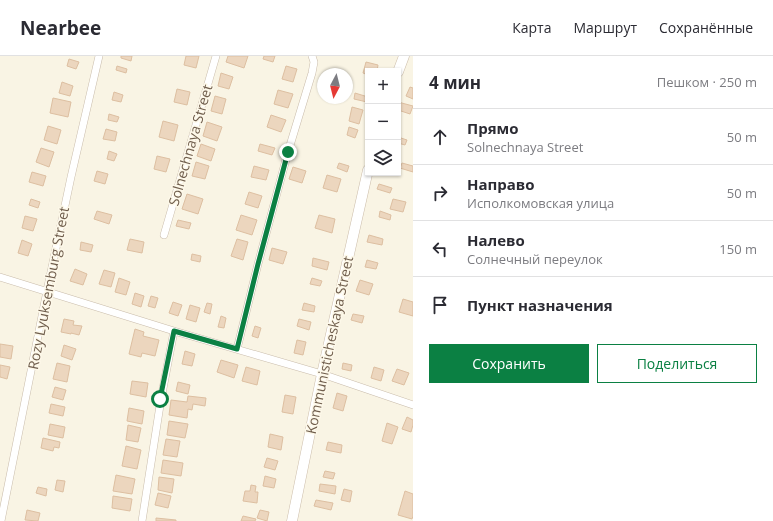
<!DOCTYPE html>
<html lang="ru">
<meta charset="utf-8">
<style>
:root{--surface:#fff;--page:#f7f7f7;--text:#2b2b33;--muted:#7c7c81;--line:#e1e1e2;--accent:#0b8043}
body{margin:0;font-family:"Open Sans",sans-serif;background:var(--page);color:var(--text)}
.controls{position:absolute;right:12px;top:12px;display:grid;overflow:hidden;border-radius:0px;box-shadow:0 1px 3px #0004}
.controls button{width:36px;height:36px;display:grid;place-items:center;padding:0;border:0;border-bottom:1px solid var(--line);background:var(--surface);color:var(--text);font:20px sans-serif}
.compass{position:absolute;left:317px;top:12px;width:36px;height:36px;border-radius:50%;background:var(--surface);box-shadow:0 1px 3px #0004;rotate:187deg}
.stop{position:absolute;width:12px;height:12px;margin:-9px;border:3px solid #0b8043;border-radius:50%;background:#fff}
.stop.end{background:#0b8043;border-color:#fff;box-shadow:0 1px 4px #0008}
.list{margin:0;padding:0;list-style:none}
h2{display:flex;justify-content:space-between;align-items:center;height:52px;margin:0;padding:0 16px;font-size:17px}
h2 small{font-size:13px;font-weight:400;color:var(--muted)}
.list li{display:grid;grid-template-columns:26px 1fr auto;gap:12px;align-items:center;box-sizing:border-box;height:56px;padding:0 16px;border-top:1px solid var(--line)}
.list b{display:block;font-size:15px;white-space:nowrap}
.list p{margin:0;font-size:13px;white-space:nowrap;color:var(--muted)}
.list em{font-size:13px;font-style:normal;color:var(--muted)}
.actions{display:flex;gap:8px;padding:12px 16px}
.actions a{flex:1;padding:9px 0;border:1px solid var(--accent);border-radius:0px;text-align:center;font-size:14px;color:var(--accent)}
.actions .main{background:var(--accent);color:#fff}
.icon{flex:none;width:22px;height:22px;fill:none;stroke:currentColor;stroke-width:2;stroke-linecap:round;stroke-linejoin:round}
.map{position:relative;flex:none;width:413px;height:465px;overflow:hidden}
header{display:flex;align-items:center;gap:24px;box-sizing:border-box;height:56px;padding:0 20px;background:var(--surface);border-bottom:1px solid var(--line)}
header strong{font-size:19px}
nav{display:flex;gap:22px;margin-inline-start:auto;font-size:14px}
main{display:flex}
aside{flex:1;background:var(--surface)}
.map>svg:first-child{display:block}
.building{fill:#ecd6be;stroke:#ddbfa1}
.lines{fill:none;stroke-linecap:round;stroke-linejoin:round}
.minor-casing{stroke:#c9bcab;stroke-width:8}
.secondary-casing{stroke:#ccbdaa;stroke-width:11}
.minor{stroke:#fff;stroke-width:7}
.secondary{stroke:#fff;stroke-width:10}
.route{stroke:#0b8043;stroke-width:5}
.labels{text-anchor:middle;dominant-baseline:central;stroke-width:3;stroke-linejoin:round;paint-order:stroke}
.street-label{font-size:14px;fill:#6f5d4c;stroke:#fdf8e9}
</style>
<header>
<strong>Nearbee</strong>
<nav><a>Карта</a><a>Маршрут</a><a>Сохранённые</a></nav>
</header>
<main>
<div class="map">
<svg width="413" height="465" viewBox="0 0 413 465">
<rect width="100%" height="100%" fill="#f9f4e4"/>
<path class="building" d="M121 0H132L131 5 121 2Z
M186 0H199L196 12 184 9Z
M228 0H248L244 12 226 6Z
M264 0H275L273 6 263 3Z
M69 3 79 6 76 13 67 10Z
M366 6 378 9 377 15H368V19L363 17Z
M117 10 127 13 126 17 116 14Z
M286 10 297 13 293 26 282 23Z
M221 17 233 21 229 33 218 30Z
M62 26 73 30 70 40 59 37Z
M410 31 413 32V43L406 40Z
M177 33 190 36 187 49 174 46Z
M278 34 293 38 288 52 274 48Z
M114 36 123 39 121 46 112 44Z
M355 37 368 41 367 46 354 43Z
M215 40 226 43 222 58 211 55Z
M53 42 71 46 68 61 50 57Z
M398 46 413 50 410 58 398 54Z
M352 51 363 54 359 68 349 65Z
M109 58 119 61 117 66 108 64Z
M271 59 286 64 281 76 267 71Z
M163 65 178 69 174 85 159 81Z
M207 66 222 71 217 85 203 80Z
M48 70 61 74 57 88 44 84Z
M349 71 358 74 355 82 347 79Z
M106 73 117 76 115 85 103 83Z
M398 81 407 84 405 89 398 87Z
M201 88 215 93 211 105 197 100Z
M260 88 275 92 272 99 258 95Z
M41 92 54 96 49 111 36 106Z
M109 95 117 98 114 105 107 103Z
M157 100 170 103 166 116 154 113Z
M196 106 209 110 205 123 192 120Z
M339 107 349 110 347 116 337 112Z
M402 107 413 110V116L400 112Z
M254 110 269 114 266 124 251 121Z
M293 111 306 115 302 127 289 123Z
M97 115 108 118 105 128 94 125Z
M32 116 46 120 43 130 29 126Z
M327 119 341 123 337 136 323 132Z
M379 128 392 132 390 137 377 133Z
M249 136 262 140 258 152 245 148Z
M187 138 203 143 198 158 182 153Z
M31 143 40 146 38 152 29 149Z
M393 143 406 146 403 156 390 153Z
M97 155 112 159 109 168 94 163Z
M380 155 391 159 390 164 379 161Z
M241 159 257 164 252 179 236 174Z
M319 159 335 163 332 177 315 172Z
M25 160 37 163 33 175 22 172Z
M178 164 191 167 189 173 176 170Z
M369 179 383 183 382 189 367 186Z
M130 183 144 186 142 197 127 194Z
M237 183 248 186 243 204 231 200Z
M22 184 32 188 28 200 18 197Z
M81 186 93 189 91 196 80 194Z
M272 192 287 196 283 208 269 204Z
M192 198 201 200 200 206 191 204Z
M313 202 329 206 327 214 312 210Z
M367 204 378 207 376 213 365 211Z
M75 213 87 218 83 229 70 225Z
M104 214 115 217 111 231 99 228Z
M119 222 130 226 126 239 115 236Z
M312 222 322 225 320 230 310 228Z
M360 224 373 228 369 239 356 235Z
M135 237 144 240 141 251 132 248Z
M151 240 158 242 155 252 148 250Z
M403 243 413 246V260L399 256Z
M173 246 182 249 178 260 169 257Z
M207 247 212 248 210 258 204 256Z
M304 247 315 250 314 256 302 254Z
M190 249 200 252 196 266 186 263Z
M353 258 364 260 362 267 351 264Z
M221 260 226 262 224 272 218 271Z
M64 263 74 265 73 269 82 270 79 279 71 277V278L61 276Z
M299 263 311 266 309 274 297 270Z
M255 270 261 272 258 282 252 280Z
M135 273 144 276 143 280 159 284 155 300 142 297 141 301 129 298Z
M297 284 306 286 303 299 294 297Z
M0 288 13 290 11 303 0 301Z
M64 289 76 293 72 304 61 300Z
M185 295 195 298 192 310 182 308Z
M221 304 238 309 234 322 217 316Z
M57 307 70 310 67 326 53 323Z
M343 307 352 309 351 315 342 313Z
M0 309 10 311 7 323 0 321Z
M246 311 260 315 257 329 242 325Z
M374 311 384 314 381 325 371 322Z
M397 313 409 317 404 329 392 325Z
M132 325 148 327 146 341 130 338Z
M178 326 190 329 188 338 176 335Z
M55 331 66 334 63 344 52 341Z
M337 337 347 340 343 355 333 352Z
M285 339 296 341 293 358 282 356Z
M188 340 206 342 205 350 193 348 192 354 188 353 187 362 169 359 171 344 187 346Z
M51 348 65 351 63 360 49 357Z
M129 352 144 355 142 368 127 365Z
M407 361 413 364V369L411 376 402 373Z
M169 365 188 368 185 382 167 379Z
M387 367 398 371 392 388 382 385Z
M50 368 65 371 63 382 48 379Z
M128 369 141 372 138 386 126 384Z
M270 378 283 381 281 394 268 391Z
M43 382 60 386 59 392 54 391 53 395 41 392Z
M166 383 180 385 177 401 163 399Z
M328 386 342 389 341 397 326 394Z
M126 390 141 394 137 413 122 410Z
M267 402 278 405 275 414 264 411Z
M163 404 183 407 181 420 161 417Z
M325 415 335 417 333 423 323 421Z
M116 419 135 423 132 438 113 435Z
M265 420 276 423 274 432 263 430Z
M159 421 174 423 172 437 158 434Z
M57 424 65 425 63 436 55 434Z
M320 428 336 430 335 438 319 435Z
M251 429 256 430 255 436H258L257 447 243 445 245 435H250Z
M38 431 47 433 46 440 36 437Z
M344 433 352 435 350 446 341 444Z
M405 435 413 438V460L412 463 398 459Z
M158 437 171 440 168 452 155 449Z
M113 440 132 443 130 455 112 452Z
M316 444 333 447 331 454 314 450Z
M27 454 40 457 38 465 25 464Z
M260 454 269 456 267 465 257 462Z
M243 460 256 463 255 465H241Z
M156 462 176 464V465H156Z"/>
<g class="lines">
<g class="minor-casing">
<path id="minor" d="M164 179 216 0
M0 221 174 275 322 318 413 349
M237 293 258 208 288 96 312 17 314 6 312 0
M1 465 47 235 71 121 99 0
M142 465 161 343 174 275"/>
</g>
<g class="secondary-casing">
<path id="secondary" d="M398 16 404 0
M292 465 322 318 368 114"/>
</g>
<use href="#minor" class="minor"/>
<use href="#secondary" class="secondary"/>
</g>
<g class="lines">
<path class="route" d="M160 343 174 275 237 293 258 208 288 96"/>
</g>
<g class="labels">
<g class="street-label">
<text transform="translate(190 89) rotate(-74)">Solnechnaya Street</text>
<text transform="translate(48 232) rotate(-79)">Rozy Lyuksemburg Street</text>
<text transform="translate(329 289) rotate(-78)">Kommunisticheskaya Street</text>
</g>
</g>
</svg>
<div class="controls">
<button>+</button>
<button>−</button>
<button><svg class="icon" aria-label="layers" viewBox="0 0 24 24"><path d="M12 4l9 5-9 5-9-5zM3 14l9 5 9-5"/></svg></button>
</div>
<svg class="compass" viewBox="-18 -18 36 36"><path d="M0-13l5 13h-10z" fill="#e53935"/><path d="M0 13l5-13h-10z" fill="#7c7c81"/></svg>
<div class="stop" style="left:160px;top:343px"></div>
<div class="stop end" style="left:288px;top:96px"></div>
</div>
<aside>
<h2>4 мин<small>Пешком · 250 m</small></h2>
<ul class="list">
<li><svg class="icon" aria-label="ahead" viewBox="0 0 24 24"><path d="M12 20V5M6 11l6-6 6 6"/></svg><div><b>Прямо</b><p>Solnechnaya Street</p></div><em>50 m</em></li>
<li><svg class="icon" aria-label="right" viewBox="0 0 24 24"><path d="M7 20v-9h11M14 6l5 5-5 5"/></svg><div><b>Направо</b><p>Исполкомовская улица</p></div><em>50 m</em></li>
<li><svg class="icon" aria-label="left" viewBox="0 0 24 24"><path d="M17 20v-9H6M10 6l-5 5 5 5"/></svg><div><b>Налево</b><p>Солнечный переулок</p></div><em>150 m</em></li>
<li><svg class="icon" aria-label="arrive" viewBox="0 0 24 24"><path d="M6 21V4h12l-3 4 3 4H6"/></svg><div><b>Пункт назначения</b></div></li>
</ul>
<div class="actions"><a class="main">Сохранить</a><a>Поделиться</a></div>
</aside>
</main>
